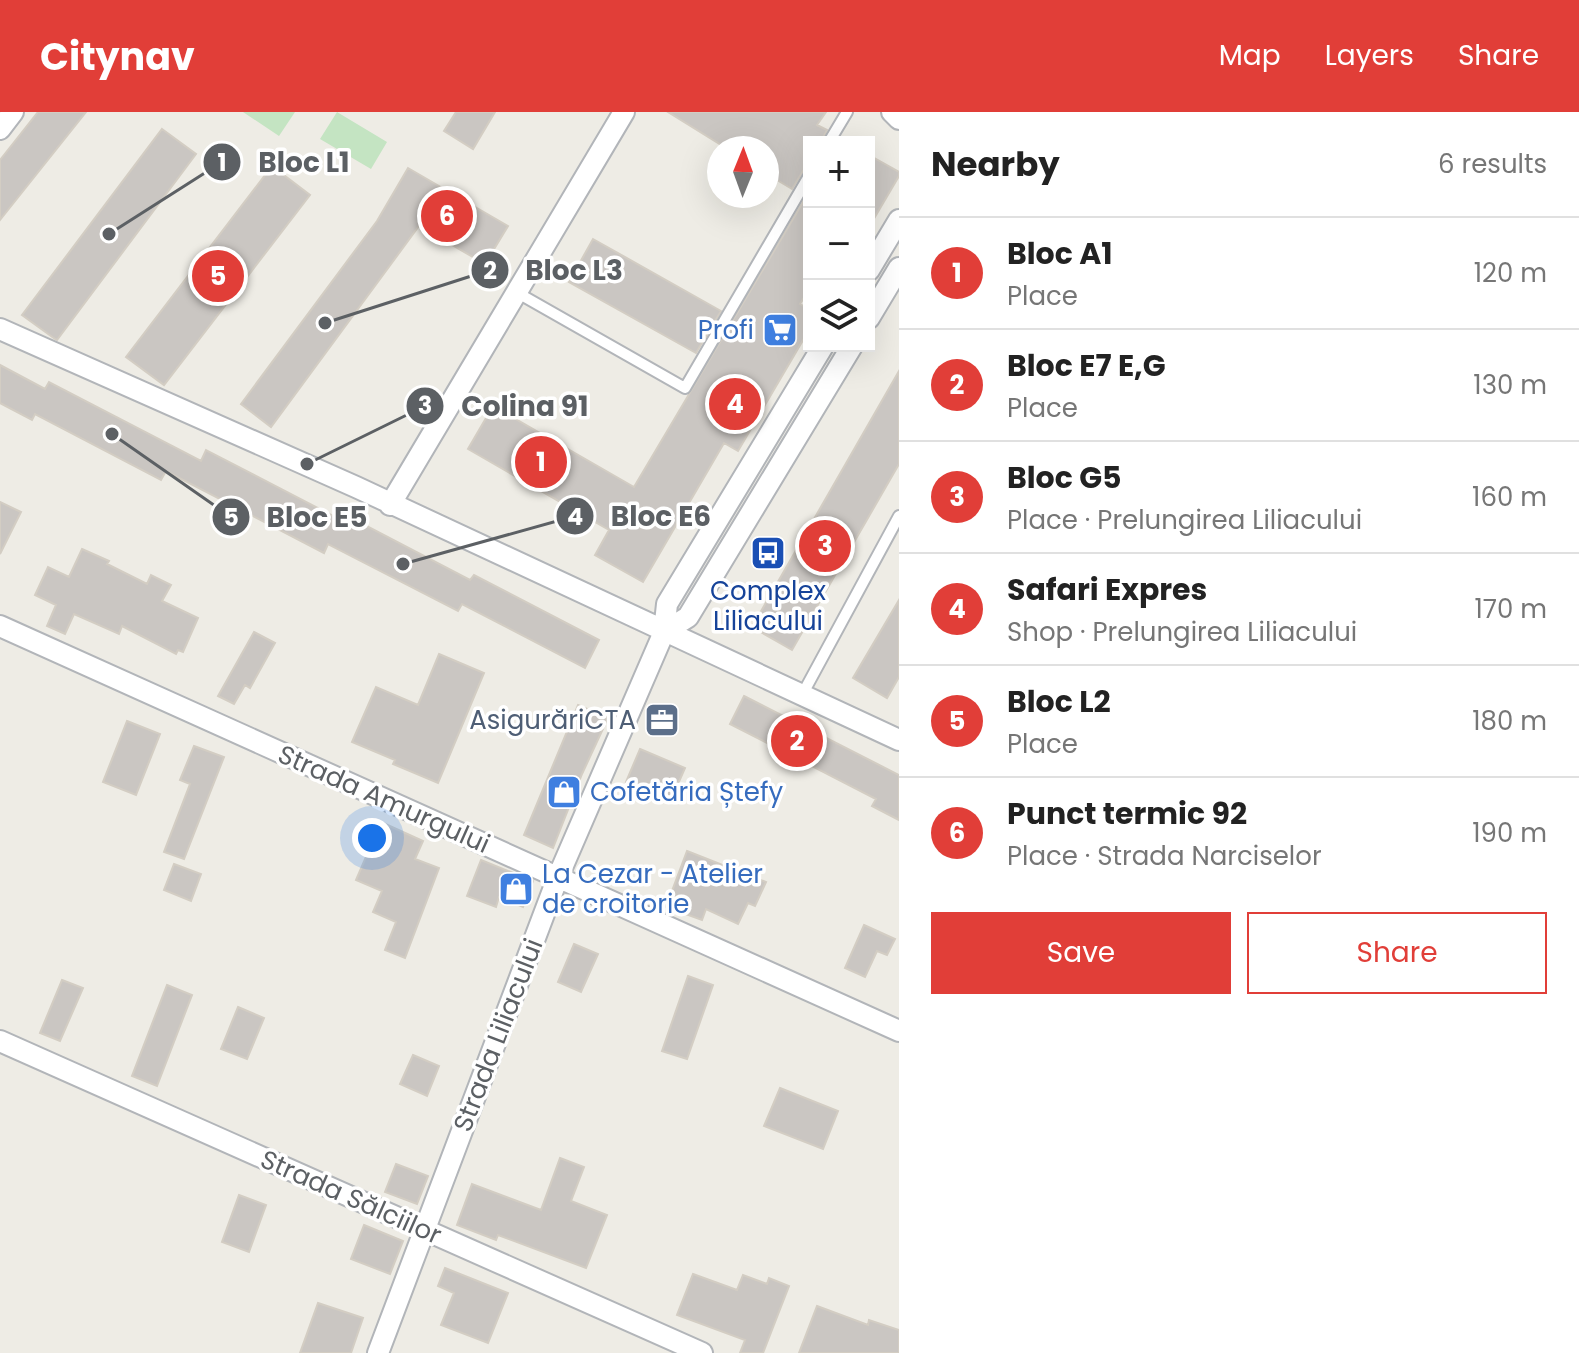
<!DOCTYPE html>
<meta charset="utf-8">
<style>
:root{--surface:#fff;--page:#f2f2f2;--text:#222;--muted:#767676;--line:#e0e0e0;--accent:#e13e38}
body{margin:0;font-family:Poppins,sans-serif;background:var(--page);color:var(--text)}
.controls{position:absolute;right:24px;top:24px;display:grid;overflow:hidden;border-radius:0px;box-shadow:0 8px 32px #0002}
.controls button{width:72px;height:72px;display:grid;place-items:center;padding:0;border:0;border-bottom:2px solid var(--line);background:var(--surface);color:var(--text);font:40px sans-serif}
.compass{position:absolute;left:707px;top:24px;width:72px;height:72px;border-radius:50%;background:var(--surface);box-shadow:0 8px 32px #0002;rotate:1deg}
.you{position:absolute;left:372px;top:726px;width:28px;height:28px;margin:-20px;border:6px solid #fff;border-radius:50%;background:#1a73e8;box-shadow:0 0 0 12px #1a73e833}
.badge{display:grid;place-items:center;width:52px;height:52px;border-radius:50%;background:var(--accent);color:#fff;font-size:26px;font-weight:700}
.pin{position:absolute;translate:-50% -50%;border:4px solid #fff;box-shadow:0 2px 8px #0006}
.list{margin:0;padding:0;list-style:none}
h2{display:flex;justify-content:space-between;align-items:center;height:104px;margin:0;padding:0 32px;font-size:34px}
h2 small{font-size:26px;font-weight:400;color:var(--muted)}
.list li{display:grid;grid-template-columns:52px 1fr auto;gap:24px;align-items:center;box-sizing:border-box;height:112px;padding:0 32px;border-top:2px solid var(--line)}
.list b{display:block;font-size:30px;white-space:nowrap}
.list p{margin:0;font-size:26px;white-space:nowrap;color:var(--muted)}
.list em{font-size:26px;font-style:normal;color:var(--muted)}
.actions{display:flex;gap:16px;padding:24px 32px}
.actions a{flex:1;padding:18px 0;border:2px solid var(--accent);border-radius:0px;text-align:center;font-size:28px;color:var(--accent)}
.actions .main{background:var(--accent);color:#fff}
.icon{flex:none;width:44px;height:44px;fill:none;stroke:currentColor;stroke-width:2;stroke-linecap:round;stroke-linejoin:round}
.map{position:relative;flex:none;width:899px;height:1241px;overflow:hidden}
header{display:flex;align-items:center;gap:48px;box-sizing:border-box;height:112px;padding:0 40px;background:var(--accent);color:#fff}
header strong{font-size:38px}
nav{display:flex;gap:44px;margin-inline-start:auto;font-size:28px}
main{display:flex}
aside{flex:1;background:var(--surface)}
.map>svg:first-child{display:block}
.garden{fill:#c4e4c2}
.building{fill:#cac6c2;stroke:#d3cdc3;stroke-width:2}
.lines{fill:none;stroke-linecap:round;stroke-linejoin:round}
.lane-casing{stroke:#b2b5b9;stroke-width:14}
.street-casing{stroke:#b2b5b9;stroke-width:24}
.lane{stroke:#fff;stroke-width:10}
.street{stroke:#fff;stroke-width:20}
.labels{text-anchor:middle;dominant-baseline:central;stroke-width:7;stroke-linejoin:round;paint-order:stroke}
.shop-label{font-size:26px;fill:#366cbe;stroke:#fff;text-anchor:start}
.transit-label{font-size:26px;fill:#164399;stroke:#fff}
.service-label{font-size:26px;fill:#4e5e75;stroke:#fff;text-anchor:end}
.street-label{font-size:26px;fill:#5c6064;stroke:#fff}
.leader{fill:none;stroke:#5c6064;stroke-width:3}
.callout-dot{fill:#5c6064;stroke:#fff;stroke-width:3}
.mark-label{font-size:24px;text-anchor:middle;font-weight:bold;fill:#fff}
.callout-label{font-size:28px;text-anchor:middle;font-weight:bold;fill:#5c6064;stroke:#fff;stroke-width:7;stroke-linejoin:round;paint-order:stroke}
</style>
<header>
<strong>Citynav</strong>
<nav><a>Map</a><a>Layers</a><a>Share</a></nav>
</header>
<main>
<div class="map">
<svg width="899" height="1241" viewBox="0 0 899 1241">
<rect width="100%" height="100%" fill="#eeece5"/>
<path class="garden" d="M243 0H295L279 24Z
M337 0 387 30 371 57 320 27Z"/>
<path class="building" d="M38 0H86L0 108V48Z
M456 0H495L473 37 444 19Z
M668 0H826L817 13 827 18 821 30H809V56L803 59 792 77 767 62V36H726Z
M162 17 196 42 57 228 55 227 22 203Z
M869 43 899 60V64L869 115Z
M272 54 310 83 164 273 126 245Z
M408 56 508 114 485 152 419 114 271 315 241 292 377 109Z
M809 80V178L800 192 809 197V218L738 339 724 331 643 470 595 443 609 418 468 337 493 294 634 375Z
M593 127 721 199 696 241 569 170Z
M0 253 45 277 49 270 201 349 206 338 339 407 342 401 470 468 474 463 599 528 585 556 462 492 458 499 328 432 324 441 166 359 161 368 35 302 32 308 0 291Z
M899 259V352L792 538 752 515Z
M0 390 21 400 0 442Z
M82 437 109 449 107 452 147 472 151 463 171 473 162 489 198 506 183 540 178 538 176 542 122 514 119 522 74 502 65 522 47 514 56 493 35 483 48 455 69 465Z
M899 488V565L887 586 853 566Z
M254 520 275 531 250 576 245 573 234 592 218 584Z
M439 542 484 561 438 671 393 652 395 648 352 630 376 575 418 593Z
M744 584 899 663V708L872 694 876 687 730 612Z
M578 593 608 606 582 662 553 736 524 723Z
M127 609 160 622 136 683 103 670Z
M194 634 224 645 184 747 164 740 190 672 180 668Z
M640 637 685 656 671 688 626 670Z
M381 710 423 729 415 747 439 756 405 846 385 838 396 810 373 800 382 779 356 768Z
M687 739 766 770 755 794 748 791 738 812 706 797 702 808 666 795Z
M481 748 533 769 523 795 499 785 496 795 467 784Z
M174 752 201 762 191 789 164 778Z
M864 813 895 827 887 843 877 839 865 865 845 856Z
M574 832 598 842 581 880 558 870Z
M688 864 713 873 687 947 662 939Z
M62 868 83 876 60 929 40 921Z
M167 873 192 883 157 974 132 964Z
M238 895 264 906 247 947 221 937Z
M413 943 439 954 427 984 400 972Z
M780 976 838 999 823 1037 764 1014Z
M560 1046 584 1055 571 1089 607 1103 586 1156 498 1123 496 1128 457 1113 472 1072 541 1098Z
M396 1052 428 1064 417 1092 385 1080Z
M239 1083 266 1093 249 1140 222 1130Z
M364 1113 403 1129 390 1162 351 1147Z
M445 1156 508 1181 488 1231 441 1213 454 1181 438 1174Z
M693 1162 737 1178 743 1163 767 1172 769 1166 789 1174 763 1241H740L745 1228 677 1203Z
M318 1191 363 1206 351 1241H300Z
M817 1194 868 1213 869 1208 899 1218V1241H799Z"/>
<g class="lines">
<g class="lane-casing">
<path id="lane" d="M829 30 847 0
M516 180 685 276 809 64
M802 583 899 404"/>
</g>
<g class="street-casing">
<path id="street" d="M892 0 899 7
M0 17 13 0
M869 158 899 108
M869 206 899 156
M0 217 356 375 899 628
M390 393 624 0
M0 514 899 919
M664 520 688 505 852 234
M0 929 702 1241
M378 1241 558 765 664 520 667 492 823 234"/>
</g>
<use href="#lane" class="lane"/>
<use href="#street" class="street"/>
</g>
<defs>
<g id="supermarket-square" transform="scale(1.8)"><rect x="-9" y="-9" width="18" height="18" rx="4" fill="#3f7fe0" stroke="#fff"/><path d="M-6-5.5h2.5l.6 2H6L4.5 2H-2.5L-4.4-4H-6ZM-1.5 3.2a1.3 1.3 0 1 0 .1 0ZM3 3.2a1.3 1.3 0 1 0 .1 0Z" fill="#fff"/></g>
<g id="bus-square" transform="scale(1.8)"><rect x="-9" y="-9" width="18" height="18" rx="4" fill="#1a4fb4" stroke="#fff"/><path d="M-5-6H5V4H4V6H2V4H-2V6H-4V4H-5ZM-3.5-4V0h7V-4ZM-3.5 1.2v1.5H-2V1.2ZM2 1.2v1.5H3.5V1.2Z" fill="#fff"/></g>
<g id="office-square" transform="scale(1.8)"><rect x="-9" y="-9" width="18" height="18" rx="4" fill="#5c6f8a" stroke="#fff"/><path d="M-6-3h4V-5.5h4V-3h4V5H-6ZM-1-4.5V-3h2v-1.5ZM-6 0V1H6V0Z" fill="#fff"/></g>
<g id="shop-square" transform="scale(1.8)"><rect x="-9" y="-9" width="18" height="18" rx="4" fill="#3f7fe0" stroke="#fff"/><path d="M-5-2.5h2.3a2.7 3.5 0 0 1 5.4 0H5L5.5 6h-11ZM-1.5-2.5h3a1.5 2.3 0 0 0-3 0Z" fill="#fff"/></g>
</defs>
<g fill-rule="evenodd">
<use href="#supermarket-square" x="780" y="218"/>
<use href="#bus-square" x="768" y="441"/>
<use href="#office-square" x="662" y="608"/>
<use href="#shop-square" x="564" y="680"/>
<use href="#shop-square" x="516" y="777"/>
</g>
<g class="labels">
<g class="shop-label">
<text x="754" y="218" text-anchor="end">Profi</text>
<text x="590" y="680">Cofetăria Ștefy</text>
<text x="542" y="762">La Cezar - Atelier<tspan x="542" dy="30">de croitorie</tspan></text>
</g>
<g class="transit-label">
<text x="768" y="479">Complex<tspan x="768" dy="30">Liliacului</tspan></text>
</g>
<g class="service-label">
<text x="636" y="608">AsigurăriCTA</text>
</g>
<g class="street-label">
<text transform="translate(384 687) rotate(24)">Strada Amurgului</text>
<text transform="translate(498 923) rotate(-69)">Strada Liliacului</text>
<text transform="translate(351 1085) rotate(24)">Strada Sălciilor</text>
</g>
</g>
<path class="leader" d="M109 122L222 50M325 211L490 158M307 352L425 294M403 452L575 404M112 322L231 405"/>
<g class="callout-dot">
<circle cx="109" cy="122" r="8"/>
<circle cx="325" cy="211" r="8"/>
<circle cx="307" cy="352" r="8"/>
<circle cx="403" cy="452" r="8"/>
<circle cx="112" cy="322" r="8"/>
<circle cx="222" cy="50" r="20"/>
<circle cx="490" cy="158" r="20"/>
<circle cx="425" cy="294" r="20"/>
<circle cx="575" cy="404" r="20"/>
<circle cx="231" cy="405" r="20"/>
</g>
<g class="mark-label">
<text x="222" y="59">1</text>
<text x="490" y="167">2</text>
<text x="425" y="302">3</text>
<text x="575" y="413">4</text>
<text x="231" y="414">5</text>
</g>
<g class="callout-label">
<text x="304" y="60">Bloc L1</text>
<text x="574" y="168">Bloc L3</text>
<text x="525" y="304">Colina 91</text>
<text x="661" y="414">Bloc E6</text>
<text x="317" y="415">Bloc E5</text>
</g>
</svg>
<div class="controls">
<button>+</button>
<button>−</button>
<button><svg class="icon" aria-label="layers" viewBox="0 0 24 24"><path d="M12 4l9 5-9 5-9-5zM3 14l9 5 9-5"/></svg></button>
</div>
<svg class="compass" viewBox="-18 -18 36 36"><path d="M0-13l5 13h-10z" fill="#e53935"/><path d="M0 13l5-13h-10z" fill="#767676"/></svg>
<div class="you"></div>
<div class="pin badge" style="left:541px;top:350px">1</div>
<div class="pin badge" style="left:797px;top:629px">2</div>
<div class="pin badge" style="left:825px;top:434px">3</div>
<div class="pin badge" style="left:735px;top:292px">4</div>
<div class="pin badge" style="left:218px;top:164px">5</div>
<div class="pin badge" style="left:447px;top:104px">6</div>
</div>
<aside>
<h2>Nearby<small>6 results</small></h2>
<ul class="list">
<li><span class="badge">1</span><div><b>Bloc A1</b><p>Place</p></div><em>120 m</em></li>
<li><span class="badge">2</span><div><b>Bloc E7 E,G</b><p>Place</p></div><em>130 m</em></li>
<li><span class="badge">3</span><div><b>Bloc G5</b><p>Place · Prelungirea Liliacului</p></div><em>160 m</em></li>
<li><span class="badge">4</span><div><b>Safari Expres</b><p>Shop · Prelungirea Liliacului</p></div><em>170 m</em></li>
<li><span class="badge">5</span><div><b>Bloc L2</b><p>Place</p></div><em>180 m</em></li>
<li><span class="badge">6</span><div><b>Punct termic 92</b><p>Place · Strada Narciselor</p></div><em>190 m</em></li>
</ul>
<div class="actions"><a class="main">Save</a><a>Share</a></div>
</aside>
</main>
